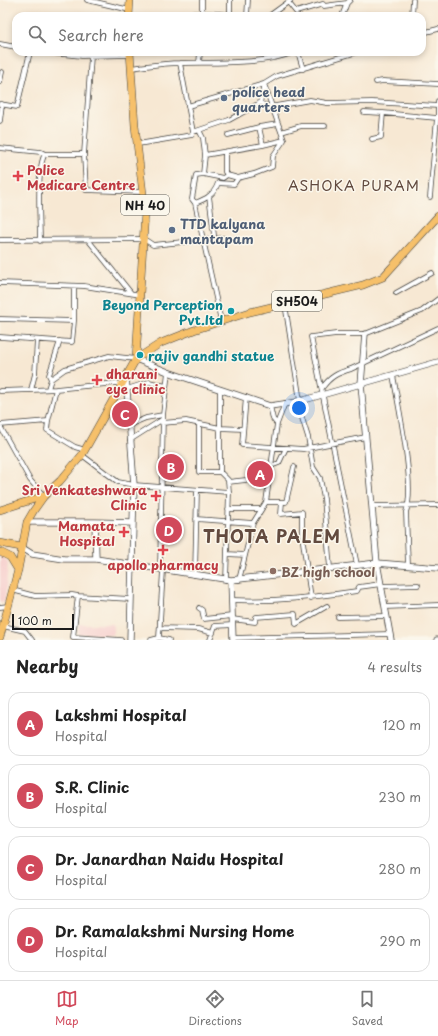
<!DOCTYPE html>
<style>
:root{--surface:#fff;--page:#f2f2f2;--text:#222;--muted:#767676;--line:#e0e0e0;--accent:#d1495b}
body{margin:0;font-family:"Playpen Sans",sans-serif;background:var(--page);color:var(--text)}
.scale{position:absolute;left:12px;bottom:10px;width:62px;box-sizing:border-box;padding-left:4px;border:2px solid #1c1c1c;border-top:0;font-size:11px;line-height:14px;white-space:nowrap;color:#1c1c1c;-webkit-text-stroke:3px #fbf7ec;paint-order:stroke}
.you{position:absolute;left:299px;top:408px;width:14px;height:14px;margin:-10px;border:3px solid #fff;border-radius:50%;background:#1a73e8;box-shadow:0 0 0 6px #1a73e833}
.badge{display:grid;place-items:center;width:26px;height:26px;border-radius:50%;background:var(--accent);color:#fff;font-size:13px;font-weight:700}
.pin{position:absolute;translate:-50% -50%;border:2px solid #fff;box-shadow:0 1px 4px #0006}
.list{margin:0;padding:0;list-style:none}
h2{display:flex;justify-content:space-between;align-items:center;height:52px;margin:0;padding:0 16px;font-size:17px}
h2 small{font-size:13px;font-weight:400;color:var(--muted)}
.list li{display:grid;grid-template-columns:26px 1fr auto;gap:12px;align-items:center;box-sizing:border-box;height:64px;margin:0 8px 8px;padding:0 8px;border:1px solid var(--line);border-radius:12px}
.list b{display:block;font-size:15px;white-space:nowrap}
.list p{margin:0;font-size:13px;white-space:nowrap;color:var(--muted)}
.list em{font-size:13px;font-style:normal;color:var(--muted)}
.icon{flex:none;width:22px;height:22px;fill:none;stroke:currentColor;stroke-width:2;stroke-linecap:round;stroke-linejoin:round}
.map{position:relative;flex:none;width:438px;height:640px;overflow:hidden}
.search{position:absolute;background:var(--surface);box-shadow:0 2px 6px #0003;left:12px;right:12px;top:12px;height:44px;display:flex;align-items:center;gap:10px;box-sizing:border-box;padding:0 14px;border-radius:12px;color:var(--muted);font-size:15px}
.sheet{height:340px;background:var(--surface)}
nav{display:flex;justify-content:space-around;align-items:center;box-sizing:border-box;height:56px;border-top:1px solid var(--line);background:var(--surface);font-size:11px;color:var(--muted)}
nav a{display:grid;justify-items:center;gap:2px}
nav .on{color:var(--accent)}
.map>svg:first-child{display:block}
.built{fill:#f7d0ce}
.lines{fill:none;stroke-linecap:round;stroke-linejoin:round}
.minor-casing{stroke:#3d3b37;stroke-width:5.5}
.tertiary-casing{stroke:#3d3b37;stroke-width:7}
.primary-casing{stroke:#3d3b37;stroke-width:8}
.trunk-casing{stroke:#3d3b37;stroke-width:8}
.minor{stroke:#fff;stroke-width:4}
.tertiary{stroke:#fff;stroke-width:5.5}
.primary{stroke:#f6c06b;stroke-width:7}
.trunk{stroke:#f6c06b;stroke-width:7}
.service-dot{fill:#5c6f8a;stroke:#fbf7ec;stroke-width:1.5}
.health-dot{fill:#e0444e;stroke:#fbf7ec;stroke-width:1.5}
.culture-dot{fill:#0f9aa8;stroke:#fbf7ec;stroke-width:1.5}
.education-dot{fill:#8d6e63;stroke:#fbf7ec;stroke-width:1.5}
.labels{text-anchor:middle;dominant-baseline:central;stroke-width:3;stroke-linejoin:round;paint-order:stroke}
.shield{fill:#fbf7ec;stroke:#5f5e5a;stroke-width:1}
.shield-label{font-size:12px;font-weight:bold;fill:#1c1c1c}
.service-label{font-size:13px;font-weight:bold;fill:#4e5e75;stroke:#fbf7ec;text-anchor:start}
.health-label{font-size:13px;font-weight:bold;fill:#be3a42;stroke:#fbf7ec;text-anchor:start}
.culture-label{font-size:13px;font-weight:bold;fill:#0d838f;stroke:#fbf7ec;text-anchor:end}
.education-label{font-size:13px;font-weight:bold;fill:#785e54;stroke:#fbf7ec;text-anchor:start}
.neighbourhood-label{font-size:14px;letter-spacing:1px;fill:#624a3f;stroke:#fbf7ec}
.district-label{font-size:17px;font-weight:bold;letter-spacing:1px;fill:#624a3f;stroke:#fbf7ec}
</style>
<div class="map">
<svg width="438" height="640" viewBox="0 0 438 640">
<rect width="100%" height="100%" fill="#fbf7ec"/>
<filter id="ink" filterUnits="userSpaceOnUse"><feTurbulence type="fractalNoise" baseFrequency=".025" numOctaves="2"/><feDisplacementMap in="SourceGraphic" scale="8" xChannelSelector="R" yChannelSelector="G"/><feConvolveMatrix kernelMatrix="1 2 1 2 8 2 1 2 1" color-interpolation-filters="sRGB"/></filter>
<filter id="wash" filterUnits="userSpaceOnUse"><feTurbulence type="fractalNoise" baseFrequency=".012" numOctaves="4" result="noise"/><feDisplacementMap in="SourceGraphic" scale="16" xChannelSelector="R" yChannelSelector="G"/><feGaussianBlur stdDeviation="0.9" result="paint"/><feColorMatrix in="noise" values="0 0 0 0 0 0 0 0 0 0 0 0 0 0 0 0 0 1.4 0 .05"/><feComposite in="paint" operator="in"/></filter>
<g filter="url(#wash)">
<rect width="100%" height="100%" fill="#f7e8d3"/>
<path class="built" d="M0 554 8 562 5 601 0 602Z
M79 624H113V635L78 634Z"/>
</g>
<g filter="url(#ink)">
<g class="lines">
<g class="minor-casing">
<path id="minor" d="M87 0 130 10
M230 0V15
M288 2 296 12 323 4 324 6 347 3 350 0
M172 16C197 11 220 14 245 16
M202 16V0
M247 16 248 0
M269 16 291 0
M342 16 347 3
M412 16 413 0
M422 33 438 29
M0 44 16 47
M42 52 82 56 130 55
M298 52 303 69
M91 56 84 154 86 190 143 192
M199 63 200 52
M131 68C147 66 164 63 180 63 212 62 265 65 294 52
M0 82 2 72
M376 82 383 81 438 84
M438 101V118
M260 103 270 107 310 100 327 103 372 102 438 106
M0 104 17 107 30 52
M188 106 264 84 284 140 273 156 272 167 254 174 238 178 234 184 218 183C214 195 206 199 195 203L192 199 196 175 203 174 205 155 263 145 259 127 278 124
M364 112 383 113
M0 121 2 104
M199 130 203 138 205 155
M193 132 229 120 260 103 264 84 277 76 357 52
M281 132 301 126H325
M228 135 259 127
M372 139 381 137 383 113 437 118 430 197
M138 144 192 135 193 132 180 63
M263 145 284 140
M0 148 41 152 45 154H84
M225 152V172L227 175 238 178
M203 174 223 178 227 175
M209 196 214 235
M195 203 221 321
M0 240 144 239 153 245 223 238
M40 241C40 222 36 168 45 154
M89 241 131 293
M0 283 84 286 141 295
M396 293 432 273
M285 304 300 401
M0 319 74 321V287
M0 337 72 342 74 321
M393 375C398 404 416 487 406 512L408 565
M51 379 49 375 60 341
M322 388C330 377 337 373 351 369L438 328
M48 389 51 379 65 369 109 356 136 359
M127 389 149 382 166 386
M220 389V472L228 480 229 492
M31 390 56 389
M0 391 31 390 35 374 37 340
M246 397 242 445 303 449 366 437
M297 402 308 437 313 467 320 478 324 499 330 568
M270 406 273 419 277 424
M48 421 47 430 75 447 85 450
M162 423 186 421 220 428 243 429
M199 424V472H220
M0 425 48 421 56 389 116 383 122 385
M129 425 146 418 163 415
M0 426 30 480 44 496
M130 440 163 419
M82 455 118 482 134 485 229 492 226 580
M271 466 279 463 286 448
M228 482 246 480
M266 502H286L294 467
M282 502 281 514 302 512V535L311 598
M372 506 438 505
M228 509H261
M196 519 253 523
M227 554 245 555
M357 565 311 337 336 334H365L422 311 438 299
M160 569 163 415 168 372
M163 570 159 638 169 640
M195 575 197 490
M239 580 253 523 266 502 277 424 285 403
M382 586 418 585
M12 590 35 596 72 595 78 596 73 637 121 640
M78 596 130 599
M232 600C274 602 315 597 357 591L359 587 381 584
M0 607 8 606
M385 607 438 605
M199 608 202 610 204 619 232 616
M338 617 387 616
M232 619 255 622 256 617 295 614 296 624 327 606
M3 626 25 631 32 640
M160 628 198 629 213 633
M233 638 390 634
M151 640 159 638
M210 640 215 626 233 625"/>
</g>
<g class="tertiary-casing">
<path id="tertiary" d="M365 334 361 384 377 563 391 640
M136 359 168 372 270 406 297 402 438 362
M126 377 134 485 130 640
M27 522H95
M21 547 32 554 64 559H96L231 580 377 563 438 568
M96 559 95 522 133 523
M231 580 233 640
M437 640H438"/>
</g>
<g class="primary-casing">
<path id="primary" d="M136 359 161 343 194 330 250 312 363 285 383 277 438 216
M0 543 21 547"/>
</g>
<g class="trunk-casing">
<path id="trunk" d="M129 16 130 0
M0 510 44 496
M0 552 10 557 18 570
M0 637 18 570 27 522 34 510 44 496 60 481 82 455 136 359 145 211 135 126 130 52"/>
</g>
<use href="#minor" class="minor"/>
<use href="#tertiary" class="tertiary"/>
<use href="#primary" class="primary"/>
<use href="#trunk" class="trunk"/>
</g>
</g>
<g class="service-dot">
<circle cx="224" cy="98" r="4"/>
<circle cx="172" cy="230" r="4"/>
</g>
<g class="health-dot">
<path d="M16 170h4v4h4v4h-4v4h-4v-4h-4v-4h4z"/>
<path d="M95 374h4v4h4v4h-4v4h-4v-4h-4v-4h4z"/>
<path d="M154 490h4v4h4v4h-4v4h-4v-4h-4v-4h4z"/>
<path d="M122 526h4v4h4v4h-4v4h-4v-4h-4v-4h4z"/>
<path d="M161 544h4v4h4v4h-4v4h-4v-4h-4v-4h4z"/>
</g>
<g class="culture-dot">
<circle cx="231" cy="311" r="4"/>
<circle cx="140" cy="355" r="4"/>
</g>
<circle class="education-dot" cx="273" cy="571" r="4"/>
<g class="labels">
<g class="shield">
<rect x="121" y="195" width="48" height="20" rx="3"/>
<rect x="272" y="291" width="50" height="20" rx="3"/>
</g>
<g class="shield-label">
<text x="145" y="205">NH 40</text>
<text x="297" y="301">SH504</text>
</g>
<g class="service-label">
<text x="232" y="91">police head<tspan x="232" dy="15">quarters</tspan></text>
<text x="180" y="223">TTD kalyana<tspan x="180" dy="15">mantapam</tspan></text>
</g>
<g class="health-label">
<text x="27" y="169">Police<tspan x="27" dy="15">Medicare Centre</tspan></text>
<text x="106" y="373">dharani<tspan x="106" dy="15">eye clinic</tspan></text>
<text x="147" y="489" text-anchor="end">Sri Venkateshwara<tspan x="147" dy="15">Clinic</tspan></text>
<text x="115" y="525" text-anchor="end">Mamata<tspan x="115" dy="15">Hospital</tspan></text>
<text x="163" y="564" text-anchor="middle">apollo pharmacy</text>
</g>
<g class="culture-label">
<text x="223" y="304">Beyond Perception<tspan x="223" dy="15">Pvt.ltd</tspan></text>
<text x="148" y="355" text-anchor="start">rajiv gandhi statue</text>
</g>
<g class="education-label">
<text x="281" y="571">BZ high school</text>
</g>
<g class="neighbourhood-label">
<text x="354" y="185">ASHOKA PURAM</text>
</g>
<g class="district-label">
<text x="272" y="536">THOTA PALEM</text>
</g>
</g>
</svg>
<div class="scale">100 m</div>
<div class="you"></div>
<div class="pin badge" style="left:260px;top:474px">A</div>
<div class="pin badge" style="left:171px;top:467px">B</div>
<div class="pin badge" style="left:125px;top:414px">C</div>
<div class="pin badge" style="left:169px;top:530px">D</div>
<div class="search"><svg class="icon" aria-label="search" viewBox="0 0 24 24"><circle cx="10" cy="10" r="6"/><path d="M15 15l6 6"/></svg>Search here</div>
</div>
<section class="sheet">
<h2>Nearby<small>4 results</small></h2>
<ul class="list">
<li><span class="badge">A</span><div><b>Lakshmi Hospital</b><p>Hospital</p></div><em>120 m</em></li>
<li><span class="badge">B</span><div><b>S.R. Clinic</b><p>Hospital</p></div><em>230 m</em></li>
<li><span class="badge">C</span><div><b>Dr. Janardhan Naidu Hospital</b><p>Hospital</p></div><em>280 m</em></li>
<li><span class="badge">D</span><div><b>Dr. Ramalakshmi Nursing Home</b><p>Hospital</p></div><em>290 m</em></li>
</ul>
</section>
<nav>
<a class="on"><svg class="icon" aria-label="map" viewBox="0 0 24 24"><path d="M3 6l6-2 6 2 6-2v14l-6 2-6-2-6 2zM9 4v14M15 6v14"/></svg>Map</a>
<a><svg class="icon" aria-label="directions" viewBox="0 0 24 24"><path d="M12 3l9 9-9 9-9-9zM9 14v-3h6M13 9l2 2-2 2"/></svg>Directions</a>
<a><svg class="icon" aria-label="saved" viewBox="0 0 24 24"><path d="M7 4h10v16l-5-4-5 4z"/></svg>Saved</a>
</nav>
